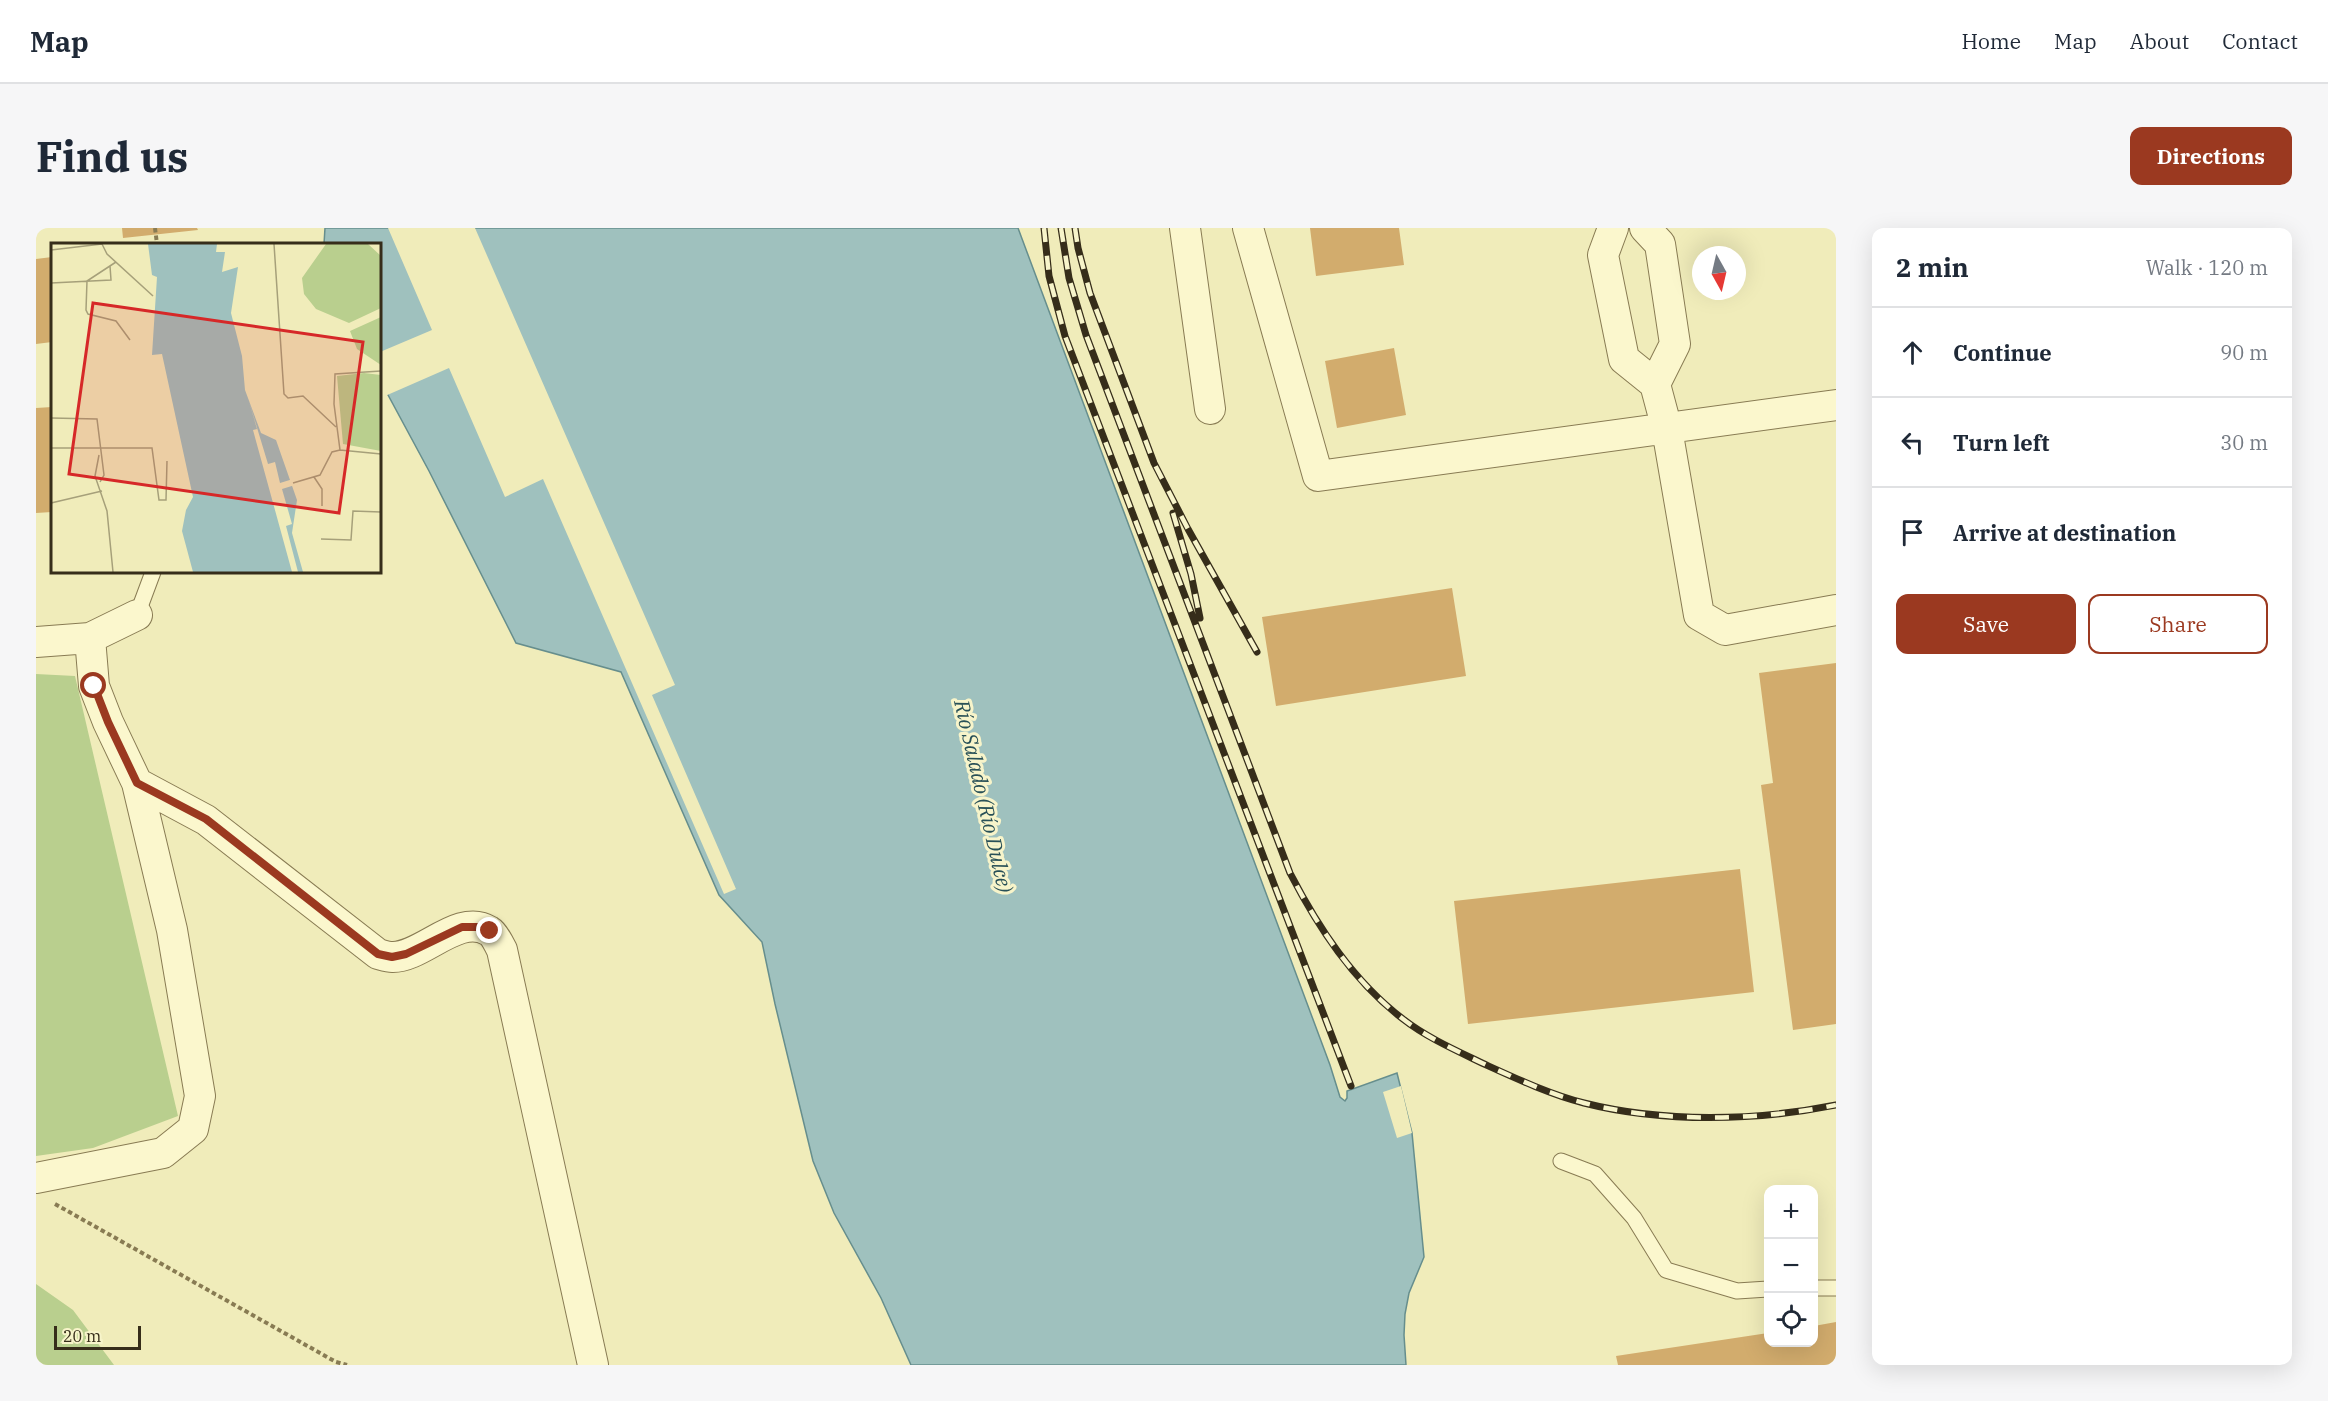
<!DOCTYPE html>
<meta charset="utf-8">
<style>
:root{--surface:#fff;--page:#f6f6f7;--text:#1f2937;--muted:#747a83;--line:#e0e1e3;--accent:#9b3920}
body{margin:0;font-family:"IBM Plex Serif",serif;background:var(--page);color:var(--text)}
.controls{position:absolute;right:18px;bottom:18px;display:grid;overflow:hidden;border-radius:12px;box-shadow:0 6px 24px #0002}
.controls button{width:54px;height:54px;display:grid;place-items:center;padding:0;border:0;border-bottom:2px solid var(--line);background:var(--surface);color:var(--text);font:30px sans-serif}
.compass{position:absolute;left:1656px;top:18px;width:54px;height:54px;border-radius:50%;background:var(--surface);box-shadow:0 6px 24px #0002;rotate:172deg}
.scale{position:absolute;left:18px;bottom:15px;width:87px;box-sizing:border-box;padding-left:6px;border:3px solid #362d1a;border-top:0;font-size:16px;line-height:21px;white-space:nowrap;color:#362d1a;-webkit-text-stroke:4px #f7f4ca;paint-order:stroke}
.stop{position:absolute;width:18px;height:18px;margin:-14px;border:4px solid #9b3920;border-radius:50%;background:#fff}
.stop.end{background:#9b3920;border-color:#fff;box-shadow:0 2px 6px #0008}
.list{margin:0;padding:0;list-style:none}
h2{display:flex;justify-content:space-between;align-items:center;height:78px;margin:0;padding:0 24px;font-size:26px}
h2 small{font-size:20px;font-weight:400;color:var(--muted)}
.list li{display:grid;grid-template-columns:39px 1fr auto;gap:18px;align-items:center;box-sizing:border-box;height:90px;padding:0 24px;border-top:2px solid var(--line)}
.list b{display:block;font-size:22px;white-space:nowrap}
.list em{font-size:20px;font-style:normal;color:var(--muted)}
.actions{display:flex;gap:12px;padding:18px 24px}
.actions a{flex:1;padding:14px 0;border:2px solid var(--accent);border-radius:12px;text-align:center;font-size:21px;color:var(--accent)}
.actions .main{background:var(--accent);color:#fff}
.icon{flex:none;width:33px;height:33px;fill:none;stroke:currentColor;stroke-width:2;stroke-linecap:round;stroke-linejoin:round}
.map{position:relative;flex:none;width:1800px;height:1137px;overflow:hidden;border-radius:12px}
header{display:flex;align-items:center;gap:36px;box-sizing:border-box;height:84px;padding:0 30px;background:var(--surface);border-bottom:2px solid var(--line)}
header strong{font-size:28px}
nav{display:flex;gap:33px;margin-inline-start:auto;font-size:21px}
.intro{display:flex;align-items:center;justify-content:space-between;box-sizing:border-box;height:144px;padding:0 36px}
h1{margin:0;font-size:42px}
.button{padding:15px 27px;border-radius:12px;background:var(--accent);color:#fff;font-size:21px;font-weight:700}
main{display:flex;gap:36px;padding:0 36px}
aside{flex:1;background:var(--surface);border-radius:12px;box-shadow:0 6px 24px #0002}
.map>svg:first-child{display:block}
.green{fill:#b9cf8e}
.water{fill:#9fc1be;stroke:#668e8d;stroke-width:1.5}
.pier{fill:#f0ecba}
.building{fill:#d2ac6d}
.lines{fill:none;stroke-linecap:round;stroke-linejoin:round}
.service-casing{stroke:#887b53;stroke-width:17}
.minor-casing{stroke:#887b53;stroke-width:32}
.path{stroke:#887b53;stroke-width:4;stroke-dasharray:4.5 3;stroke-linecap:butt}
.service{stroke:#fbf7cd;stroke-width:15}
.minor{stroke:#fbf7cd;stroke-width:30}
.rail-casing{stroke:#362d1a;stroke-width:7}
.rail{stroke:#f7f4ca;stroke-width:4.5;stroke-dasharray:14;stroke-linecap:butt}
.route{stroke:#9b3920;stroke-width:8}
.labels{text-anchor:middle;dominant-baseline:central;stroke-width:6;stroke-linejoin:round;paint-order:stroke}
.water-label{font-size:21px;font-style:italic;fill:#285057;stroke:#f7f4ca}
.inset-road{fill:none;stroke:#a6a07a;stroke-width:1.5}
.view{fill:#d62828;fill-opacity:0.15;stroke:#d62828;stroke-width:3}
.inset-edge{fill:none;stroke:#362d1a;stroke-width:3}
</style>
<header>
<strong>Map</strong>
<nav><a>Home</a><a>Map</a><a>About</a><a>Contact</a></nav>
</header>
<div class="intro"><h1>Find us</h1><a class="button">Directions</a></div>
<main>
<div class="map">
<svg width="1800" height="1137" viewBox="0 0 1800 1137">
<rect width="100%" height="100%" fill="#f0ecba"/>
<path class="green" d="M0 446 39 448 142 888 57 920 0 928Z
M0 1056 37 1082 78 1137H0Z"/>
<path class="water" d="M289 0H982L1294 837 1304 869 1309 873 1311 870V863L1361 845 1376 905 1388 1029 1373 1065 1369 1086 1368 1107 1370 1137H875L845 1070 798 985 777 933 739 776 726 714 683 667 585 444 480 415 393 243 344 152V16H288Z"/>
<path class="pier" d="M352 0H439L639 457 616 467 700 661 688 666 507 251 469 269 413 140 349 168 344 158V124L396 102Z
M1365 858 1376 905 1361 910 1347 864Z"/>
<path class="building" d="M86 0H161L162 2 87 10Z
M1274 0H1363L1368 37 1280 48Z
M16 29V114L0 116V31Z
M1358 120 1370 187 1301 200 1289 133Z
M16 179V284L0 285V180Z
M1416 360 1430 448 1240 478 1226 389Z
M1800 435V796L1757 802 1725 557 1737 555 1723 445Z
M1704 641 1718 764 1432 796 1418 673Z
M1800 1094V1137H1582L1580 1128 1732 1105V1114H1778V1098Z"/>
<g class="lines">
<g class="service-casing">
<path id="service" d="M101 387 117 344
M1525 933 1559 946 1598 990 1630 1042 1701 1063 1732 1061
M1778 1060H1800"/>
</g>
<g class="minor-casing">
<path id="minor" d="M1149 0 1174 181
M1212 0 1282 248 1800 177
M1577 0 1567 27 1588 131 1619 156 1631 201 1663 387 1689 402 1800 382
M1609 0 1624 16 1639 116 1619 156
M0 414 54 410 101 387
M101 555 170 592 342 726C346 727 352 729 356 729 386 730 423 684 453 703 458 706 463 716 466 722L557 1137
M0 950 127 925 157 901 164 868 136 702 101 555 72 494 58 458 54 410"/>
</g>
<path class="path" d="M119 0 121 16
M19 976 300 1134 311 1137"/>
<use href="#service" class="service"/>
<use href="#minor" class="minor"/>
<g class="rail-casing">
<path id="rail" d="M1008 0 1013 48 1029 108 1315 858
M1025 0 1033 50 1050 107 1254 645C1282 699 1317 753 1367 791 1390 809 1419 822 1446 835 1479 850 1513 866 1548 875 1627 895 1720 893 1800 877
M1039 0 1042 20 1054 65 1118 235 1152 301 1221 424
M1137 285 1155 346 1164 390"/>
</g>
<use href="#rail" class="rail"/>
</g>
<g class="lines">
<path class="route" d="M58 458 72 494 101 555 170 591 342 726 356 729 370 726 426 699H441L454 703"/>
</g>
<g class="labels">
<g class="water-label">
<text transform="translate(948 568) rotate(77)">Río Salado (Río Dulce)</text>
</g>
</g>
<g transform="translate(15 15)">
<rect width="330" height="330" fill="#f0ecba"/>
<path d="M275 1H317L330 13V65L298 80 265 66 253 51 251 35ZM330 74V122L306 106 299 88ZM313 130 330 132V208L292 201 286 133Z" fill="#b9cf8e"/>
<path d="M97 1H166L165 9H174L171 29 187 24 180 70 191 113 194 147 210 190 225 197 246 257 241 290 252 329H142L131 288 135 267 142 254 111 111 101 112 106 34 101 32Z" fill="#9fc1be"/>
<path d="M197 155 217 221 224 219 229 240 242 236 244 242 231 246 241 281 235 283 247 329H241L202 187 206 186Z" fill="#f0ecba"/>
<path class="inset-road" d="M51 1 56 11 102 53M223 1 233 151 237 155 252 153 285 184M0 7 51 1M65 19 36 38 35 67 37 71 65 78 79 97M0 40 60 37 59 23M0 175 46 176 53 232 49 239M0 205H101L108 257H115L116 218M289 207 283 161 284 131 330 128M48 212 44 233 56 268 62 329M263 234 271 246V263M242 240 269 232 281 209 289 207 330 211M0 260 51 248M270 296 300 297 302 268 330 269"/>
<path class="view" d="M42 60 312 99 288 270 18 231Z"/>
<rect width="330" height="330" class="inset-edge"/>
</g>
</svg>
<div class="controls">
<button>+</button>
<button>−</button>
<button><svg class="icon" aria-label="locate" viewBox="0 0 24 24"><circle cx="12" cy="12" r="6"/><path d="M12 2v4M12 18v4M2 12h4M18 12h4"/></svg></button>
</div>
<svg class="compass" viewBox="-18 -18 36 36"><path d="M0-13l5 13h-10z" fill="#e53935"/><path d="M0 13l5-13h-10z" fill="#747a83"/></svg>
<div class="scale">20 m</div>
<div class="stop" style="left:58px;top:458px"></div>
<div class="stop end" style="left:454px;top:703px"></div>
</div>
<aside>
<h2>2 min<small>Walk · 120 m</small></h2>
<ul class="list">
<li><svg class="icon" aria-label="ahead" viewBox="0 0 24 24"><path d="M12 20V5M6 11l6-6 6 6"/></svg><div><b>Continue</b></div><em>90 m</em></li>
<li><svg class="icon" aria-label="left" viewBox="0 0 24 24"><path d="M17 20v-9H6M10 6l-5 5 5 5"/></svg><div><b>Turn left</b></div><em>30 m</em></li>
<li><svg class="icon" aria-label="arrive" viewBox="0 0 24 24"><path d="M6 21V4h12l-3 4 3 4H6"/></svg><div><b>Arrive at destination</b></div></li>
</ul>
<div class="actions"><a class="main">Save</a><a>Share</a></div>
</aside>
</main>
